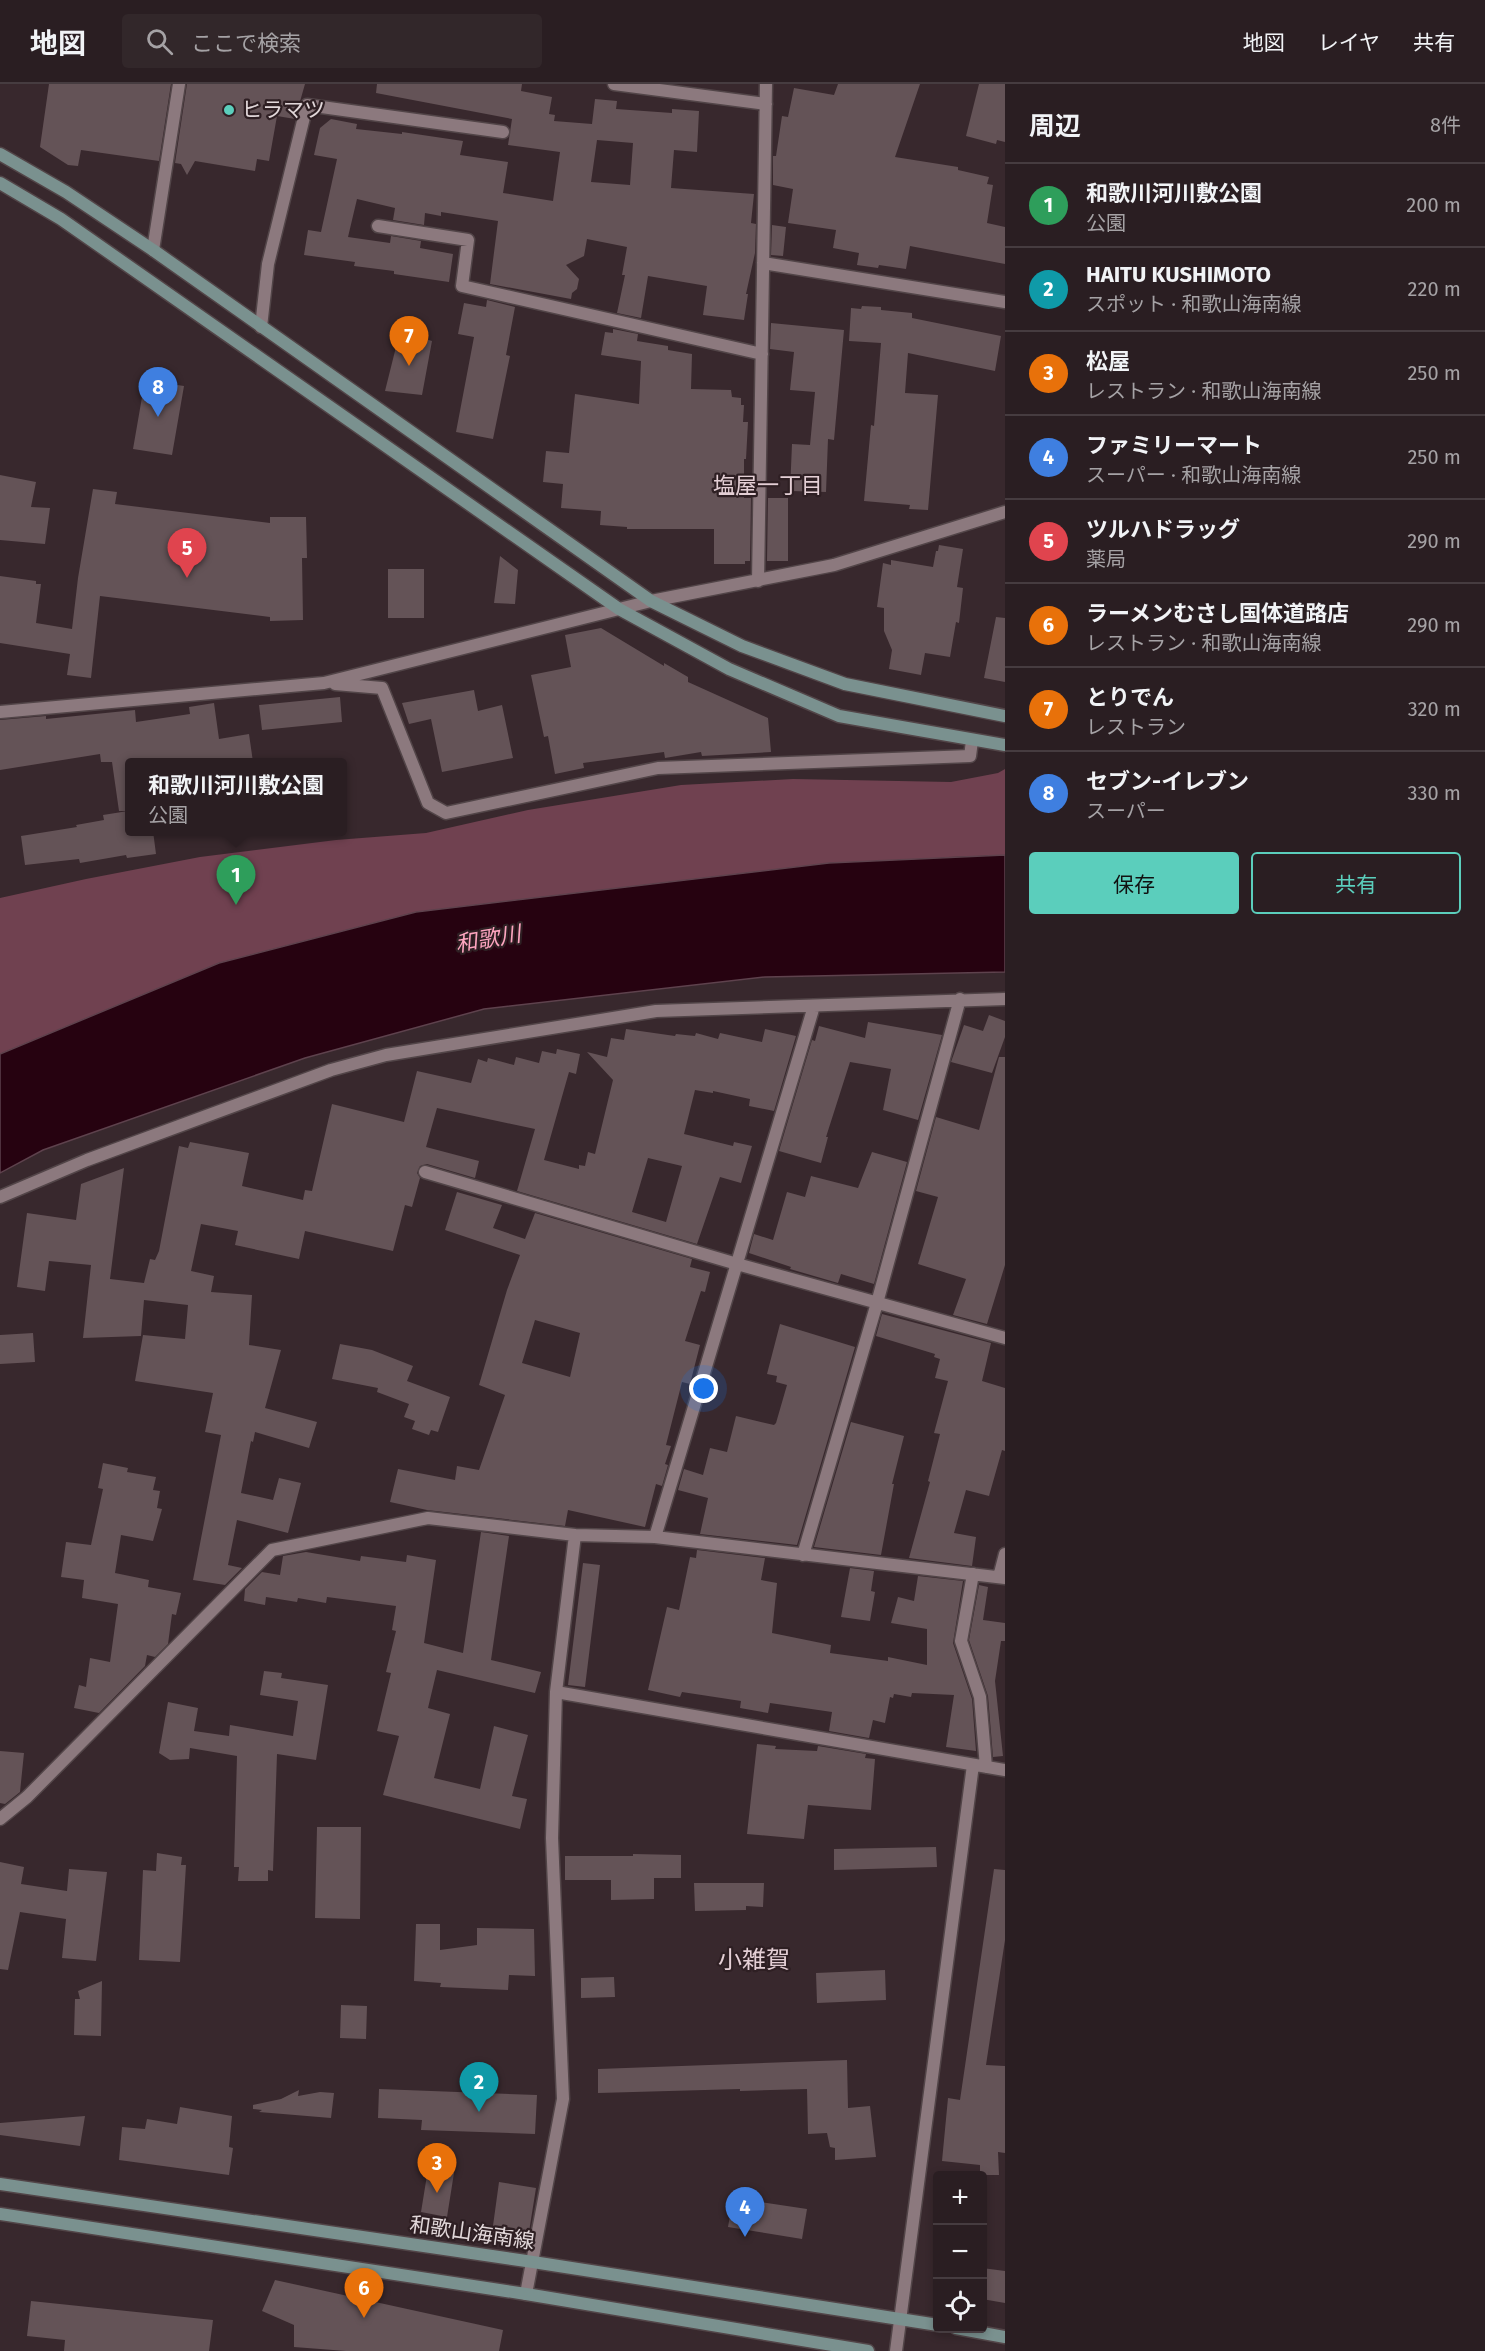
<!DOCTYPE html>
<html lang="ja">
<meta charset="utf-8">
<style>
:root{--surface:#2a1e22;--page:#32272a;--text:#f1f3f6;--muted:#a5a2a5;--line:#463c40;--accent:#5bcebc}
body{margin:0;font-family:"Fira Sans","Noto Sans JP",sans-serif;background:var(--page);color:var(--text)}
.controls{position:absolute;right:18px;bottom:18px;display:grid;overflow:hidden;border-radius:6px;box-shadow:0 3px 9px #0003}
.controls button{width:54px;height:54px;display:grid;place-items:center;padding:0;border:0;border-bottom:2px solid var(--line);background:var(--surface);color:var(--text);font:30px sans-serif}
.you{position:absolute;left:704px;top:1305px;width:21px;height:21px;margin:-15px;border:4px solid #fff;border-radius:50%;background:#1a73e8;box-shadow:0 0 0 9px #1a73e833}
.badge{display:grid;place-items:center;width:39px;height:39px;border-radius:50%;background:var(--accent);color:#fff;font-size:20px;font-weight:700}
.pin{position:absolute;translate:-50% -50px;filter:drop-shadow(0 2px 3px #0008)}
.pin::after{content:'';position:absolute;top:32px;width:21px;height:18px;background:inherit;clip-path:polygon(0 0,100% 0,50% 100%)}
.popup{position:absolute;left:125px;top:674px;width:222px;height:78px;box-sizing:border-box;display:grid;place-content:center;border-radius:6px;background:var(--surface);filter:drop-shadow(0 2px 4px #0005);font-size:20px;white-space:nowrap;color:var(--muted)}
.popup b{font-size:22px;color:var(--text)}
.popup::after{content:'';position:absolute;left:50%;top:100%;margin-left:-12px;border:12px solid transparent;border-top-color:var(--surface)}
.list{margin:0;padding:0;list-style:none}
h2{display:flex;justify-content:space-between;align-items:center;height:78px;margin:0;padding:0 24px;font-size:26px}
h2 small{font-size:20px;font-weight:400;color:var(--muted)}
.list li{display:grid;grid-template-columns:39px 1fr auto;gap:18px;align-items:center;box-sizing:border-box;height:84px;padding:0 24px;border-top:2px solid var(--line)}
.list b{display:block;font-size:22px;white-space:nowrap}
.list p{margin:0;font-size:20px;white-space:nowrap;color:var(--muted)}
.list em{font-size:20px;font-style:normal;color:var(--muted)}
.actions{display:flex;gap:12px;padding:18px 24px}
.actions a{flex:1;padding:14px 0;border:2px solid var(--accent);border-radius:6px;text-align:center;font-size:21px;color:var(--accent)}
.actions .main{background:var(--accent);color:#111}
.icon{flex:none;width:33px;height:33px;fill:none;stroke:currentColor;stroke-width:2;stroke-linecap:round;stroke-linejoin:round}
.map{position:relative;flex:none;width:1005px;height:2267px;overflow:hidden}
header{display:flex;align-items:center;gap:36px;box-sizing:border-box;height:84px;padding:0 30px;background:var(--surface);border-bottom:2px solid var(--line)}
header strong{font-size:28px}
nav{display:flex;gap:33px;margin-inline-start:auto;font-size:21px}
.search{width:420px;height:54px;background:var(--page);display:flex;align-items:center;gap:15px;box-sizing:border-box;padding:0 21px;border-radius:6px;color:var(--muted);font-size:22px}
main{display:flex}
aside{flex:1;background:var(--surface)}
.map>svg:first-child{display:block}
.green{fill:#704150}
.water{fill:#260210;stroke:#5e424d;stroke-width:1.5}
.building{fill:#645357;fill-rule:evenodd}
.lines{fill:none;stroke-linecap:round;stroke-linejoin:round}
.street-casing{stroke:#524548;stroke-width:15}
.secondary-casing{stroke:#524548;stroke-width:15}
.street{stroke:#8c797e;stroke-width:12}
.secondary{stroke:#7a918f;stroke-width:12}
.poi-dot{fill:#5bcebc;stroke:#2e1f23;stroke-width:2}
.labels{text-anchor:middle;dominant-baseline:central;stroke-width:4.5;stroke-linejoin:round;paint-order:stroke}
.poi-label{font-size:21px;fill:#e2d8da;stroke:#2e1f23;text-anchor:start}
.street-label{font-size:21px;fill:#e2d8da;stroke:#2e1f23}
.neighbourhood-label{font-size:22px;fill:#e4cfd5;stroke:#2e1f23}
.water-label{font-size:22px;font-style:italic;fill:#fda5bf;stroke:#2e1f23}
.quarter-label{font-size:24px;fill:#e4cfd5;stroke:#2e1f23}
</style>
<header>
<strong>地図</strong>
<div class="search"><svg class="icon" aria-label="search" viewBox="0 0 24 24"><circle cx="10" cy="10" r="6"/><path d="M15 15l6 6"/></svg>ここで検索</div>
<nav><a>地図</a><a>レイヤ</a><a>共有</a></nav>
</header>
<main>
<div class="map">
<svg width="1005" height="2267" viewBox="0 0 1005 2267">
<rect width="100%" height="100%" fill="#38282d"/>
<path class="green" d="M1005 685V771L949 773 416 828 219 879 0 970V814L86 795 200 773 336 756 426 749 528 726 681 701 793 695 951 698 998 689Z"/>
<path class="water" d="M1005 771V888L765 893 484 925 305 974 43 1066 0 1089V970L219 879 416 828 829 779Z"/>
<path class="building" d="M49 0H171L159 77 81 66 78 82 68 81 40 63Z
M187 0H305L295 35 277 32 269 77 257 75 255 87 195 77 187 91 181 80 175 79Z
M377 0H522L521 7 552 13 549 30 555 31 554 37 592 40 595 15 617 17 616 25 672 29V25L699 27 697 68 674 66 671 104 754 110 751 139 756 140 755 169 746 210H748L744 236 703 231 707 202 648 192 641 234 617 229 625 191H622L627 163 587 155 584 172 566 181 579 195 577 205 572 209 571 215 490 200 498 137 441 128V132L425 129 424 141 393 136 395 124 357 115 348 153 390 159 391 152 421 157 420 164 453 170 449 198 394 190V187L354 182 355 178 304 171 308 146 321 148 337 75 314 71 320 44 331 35 357 40 356 45 402 50V48L463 57 460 71 508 78 503 109 553 117 560 68 508 61 512 35 376 9ZM597 56 633 59 630 101 591 98Z
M838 0H920L895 73 958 83V86L989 93 987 100 993 101 987 139 1005 143V180L910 162 906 185 879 181 878 184 857 181 859 169 833 164 836 146 788 139 793 105 773 101V72H776L782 32 788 33 794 4 834 11Z
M979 0H1005V58L997 56 996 60 966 52Z
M772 141 786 143 783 172 771 171Z
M487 216 515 223 506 271 510 272 493 355 456 348 474 253 458 250 464 219 486 223Z
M862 222 881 223V226L912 229V234L1001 252 995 287 908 269 905 309 938 311 928 426 909 425 910 421 864 417 871 341 874 342 881 259 849 257 851 224 861 225Z
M771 239 844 246 834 356 828 355 826 408 790 407 792 360 810 361 815 308 790 306 794 268 770 265Z
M613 245 638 250 637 257 668 262V266L692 270 691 305 731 306 732 313 741 314V321H744L743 338H748L746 375H744V414H751L750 477H745V480H714V445H627V443L600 441 601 427 561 424 563 400 543 398 546 367 569 369 575 310 639 320 641 277 601 271 605 248 613 249Z
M400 247 432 257 422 311 385 307Z
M145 296 184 302 172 371 133 365Z
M0 391 36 398 31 423 50 424 45 460 0 456Z
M93 405 117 408 115 420 270 439V433H306L307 474H302L303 536 270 537V533L100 512 91 594 67 591 70 570 0 559V492L36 497V500H41L36 539 72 545 78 494Z
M768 414H788V477H767Z
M939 461 963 465 957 503 963 504 959 539 956 538 950 573 925 569 921 591 889 585 892 566 884 547V524L877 523 883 479 891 481V476L933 483 936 467H938Z
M500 472 518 486 515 520 494 519Z
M388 485H424V534H388Z
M996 533 1005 534V598L984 594Z
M601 544 664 582V579L688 593V598L768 634 771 668 702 672 701 668 665 674 664 668 583 679 584 684 555 690 548 652 544 653 531 591 571 583 565 551Z
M474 606 478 627 502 621 513 674 442 688 431 635 409 640 402 619Z
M340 613 342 638 262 646 259 621Z
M214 619 219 655 249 650 253 678H129V747H153L156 770 127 774 126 771 80 779 79 775 25 781 21 752 77 743 76 741 104 736 103 731 128 727H119L112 678H101L100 670 0 686V636L46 632V635L135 626 136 638 190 630 189 623Z
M989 931 1005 937V953L992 989 951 978 964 941 983 947Z
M868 938 942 951 918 1036 883 1026 891 985 850 978 826 1053H828L821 1079 779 1067 812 956 815 957 819 942 865 954Z
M626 945 675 952 676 950 695 952 696 949 718 955 720 949 762 958 765 945 796 952 774 1027 749 1022 750 1015 713 1007V1009L695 1006 684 1050 733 1062 734 1058 752 1062 741 1099 720 1093 697 1160 517 1107 535 1045 437 1024 426 1063 479 1077 475 1094 427 1080 420 1082 417 1089 420 1094 412 1123 405 1121 393 1167 305 1147 299 1175 235 1161 238 1147 201 1140 191 1187 214 1192 211 1208 252 1211 249 1261 281 1266 265 1324 317 1338 309 1364 255 1348 253 1358 251 1357 241 1409 273 1416 279 1394 301 1399 288 1449 237 1436 228 1481 242 1484 225 1501 193 1496 221 1351 205 1348 213 1309 135 1297 143 1251 185 1255 188 1221 144 1216 141 1252 83 1254 91 1181 49 1177 45 1207 17 1203 27 1129 76 1136 81 1100 124 1084 110 1195 144 1199 150 1175 155 1176 159 1167 179 1062 188 1064 190 1058 249 1069 242 1102 303 1116 305 1106 312 1107 332 1020 404 1038 417 987 471 999 478 975 487 978 488 974 514 981 516 973 539 979 542 967 556 970 557 965 580 970 576 990 569 988 544 1076 579 1085V1081L585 1082 588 1068 595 1070 613 996 587 968 607 973 611 954 624 956ZM648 1074 682 1082 666 1138 632 1128Z
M999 973H1005V1181L987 1240 953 1231 966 1195 918 1180 938 1113 916 1107 936 1033 979 1046Z
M872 1068 907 1078 874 1200 841 1190 838 1199 790 1185 791 1183 749 1169 754 1150 773 1156 787 1108 805 1113 811 1092 858 1104Z
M457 1108 502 1121 493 1144 525 1155 535 1129 692 1175 690 1183 710 1188 705 1208 701 1207 685 1257 700 1261 690 1300 682 1298 666 1361 671 1362 665 1380 668 1381 662 1402 656 1400 645 1443 568 1426 565 1442 427 1426 390 1418 398 1385 455 1396 457 1382 479 1386 505 1311 479 1301 507 1206 520 1171 445 1146ZM535 1236 580 1249 570 1293 522 1279Z
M882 1230 991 1259 982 1297 1005 1304V1367L1002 1366 989 1412 966 1406 954 1449 976 1453 972 1482 909 1474 930 1398 928 1397 940 1350 934 1349 948 1297 935 1294 940 1275 934 1273 935 1270 876 1252Z
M780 1240 855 1263 797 1461 700 1450 708 1414 678 1406 684 1385 703 1391 710 1364 727 1368 736 1332 774 1341 776 1339 787 1301 776 1298 777 1292 767 1290Z
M33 1249 35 1278 0 1280V1251Z
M340 1260 372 1266 413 1282 407 1297 450 1313 438 1348 431 1346 429 1351 412 1345 415 1337 404 1333 409 1320 377 1308 378 1304 332 1295Z
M851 1338 904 1352 892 1400H894L881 1471 814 1463Z
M103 1379 128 1384 127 1388 156 1393 153 1406 160 1407 157 1424 162 1425 153 1457 121 1451 115 1489 149 1496 148 1503 181 1509 176 1531 172 1530 168 1560 155 1573 147 1571 145 1582 99 1629 74 1624 79 1601 86 1603 90 1574 110 1578 118 1520 82 1514 84 1496 61 1493 66 1458 91 1461 103 1405 98 1404Z
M481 1448 509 1452 491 1576 541 1588 535 1609 437 1586 428 1624 450 1630 434 1694 480 1705 494 1642 528 1651 512 1712 527 1715 520 1745 383 1711 399 1652 377 1647 391 1589 386 1588 396 1547 392 1546 396 1522 327 1513 326 1519 298 1514 297 1518 266 1513 265 1521 244 1517 245 1505 262 1488 280 1491 283 1472 306 1468 360 1477 361 1472 406 1478 407 1471 436 1476 424 1559 463 1569Z
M697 1466 765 1474 761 1496 777 1499 772 1549 831 1561 830 1569 888 1577V1573L927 1581V1545L891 1539 898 1513 914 1517 918 1492 963 1497 953 1559 972 1615 976 1667 946 1663 954 1611 912 1609 911 1613 894 1610 893 1614 890 1613 885 1639 873 1636 869 1654 829 1647 832 1628 770 1619 768 1629 740 1624 741 1617 682 1608 680 1613 648 1606 667 1523 679 1526 690 1473 696 1474Z
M583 1479 600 1481 585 1603 568 1601Z
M850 1484 874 1487 871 1507 875 1508 870 1537 841 1533Z
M979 1501 988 1503 983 1536 1005 1539V1557H1001L995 1597 1003 1672 993 1673 988 1612 969 1556Z
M264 1587 282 1589 281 1594 328 1601 316 1676 277 1670 273 1787 268 1786V1797H238L239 1783H234L237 1672 190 1664 189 1675 170 1676 159 1669 168 1618 198 1624 194 1647 229 1652 230 1641 293 1652 298 1617 260 1611Z
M757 1660 776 1662 775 1665 817 1667 818 1662 866 1670 865 1674 875 1675 871 1726 808 1721 804 1755 747 1750Z
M0 1667 24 1669 20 1708 5 1720 0 1719Z
M317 1743H361L360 1835 315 1834Z
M936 1763 937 1783 834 1786V1765Z
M157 1769 182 1773 181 1781H186L180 1878 139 1876 143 1786 156 1787Z
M633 1770 681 1771V1794H654V1815L611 1816V1796H565V1772H633Z
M0 1778 24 1783 21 1800 67 1807 69 1785 107 1788 96 1877 62 1874 66 1835 20 1828 8 1886 0 1885Z
M994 1785 1005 1786V1856L986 1981 1005 1982V2069L998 2068 999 2091H980V2081L942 2077 948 2014 960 2016Z
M694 1799H764L763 1823 746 1822V1826L695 1827Z
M416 1840H440V1866L477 1861V1844L534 1845 535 1892 509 1891 508 1906 440 1903 441 1899 414 1897Z
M885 1886 886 1916 817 1919 816 1889Z
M614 1893 615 1913 581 1914V1894Z
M102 1897 101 1952 74 1951 75 1915H80L78 1907Z
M341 1921 367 1922 366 1955 340 1954Z
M847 1976 848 2024 870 2022 876 2073 835 2076V2064L830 2063 827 2049 808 2050 807 2005 740 2007V2005L598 2009V1985Z
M379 2005 537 2011 535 2050 421 2046 422 2036 378 2034Z
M299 2006 298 2012 320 2008 334 2009 331 2034 259 2028 262 2026 253 2025V2021L281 2015Z
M180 2023 232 2032 229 2063 233 2064 229 2091 119 2076 122 2043 145 2045 147 2035 177 2040Z
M85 2032 80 2062 0 2051V2039Z
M428 2085 454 2089 447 2133 421 2128Z
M499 2098 536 2104 528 2154 492 2149Z
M733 2114 807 2125 802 2155 728 2143Z
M982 2184 1005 2187V2219L982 2215Z
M275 2196 503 2246 499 2267H346L294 2263V2241L262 2227Z
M31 2217 213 2236 209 2267H64L65 2256 27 2252Z"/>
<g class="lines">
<g class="street-casing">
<path id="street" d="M614 0 766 20
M378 142 468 156 462 202 762 270
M153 166 179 0
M763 179 1005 218
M261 243 268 180 307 21 503 48
M758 497 766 0
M335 600 382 604 428 719 446 729 658 684 970 672 972 657
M0 628 324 599 651 517 834 481 1005 428
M425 1088 737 1180 1005 1254
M0 1113 87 1076 331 986 386 971 656 927 1005 915
M655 1453 814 922
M803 1471 877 1219 960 915
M973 1490 961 1557 980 1613 986 1683
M999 1493 1005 1470
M556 1608 1005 1686
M0 1735 27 1713 272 1466 428 1434 575 1451 655 1453 1005 1494
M526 2210 563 2015 552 1754 556 1608 575 1451
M896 2267 973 1681"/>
</g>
<g class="secondary-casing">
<path id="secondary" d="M0 70 66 108 153 166 651 517 742 562 845 600 1005 632
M0 99 61 135 619 525 729 585 839 632 1005 661
M0 2100 533 2178 938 2241
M0 2130 526 2210 868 2267
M956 2244 1005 2253"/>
</g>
<use href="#street" class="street"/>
<use href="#secondary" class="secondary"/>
</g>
<circle class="poi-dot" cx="229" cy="26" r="6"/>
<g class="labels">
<g class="poi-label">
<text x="241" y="26">ヒラマツ</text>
</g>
<g class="street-label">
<text transform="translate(472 2149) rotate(8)">和歌山海南線</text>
</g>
<g class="neighbourhood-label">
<text x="768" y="401">塩屋一丁目</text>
</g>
<g class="water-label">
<text transform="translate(488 855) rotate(-10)">和歌川</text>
</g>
<g class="quarter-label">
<text x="754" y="1876">小雑賀</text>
</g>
</g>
</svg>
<div class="controls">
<button>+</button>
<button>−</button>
<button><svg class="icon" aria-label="locate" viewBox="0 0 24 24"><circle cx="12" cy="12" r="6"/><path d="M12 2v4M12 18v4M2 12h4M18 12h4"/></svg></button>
</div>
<div class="you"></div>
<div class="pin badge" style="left:236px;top:821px;background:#2e9e5b">1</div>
<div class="popup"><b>和歌川河川敷公園</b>公園</div>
<div class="pin badge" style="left:479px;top:2028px;background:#0f9aa8">2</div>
<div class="pin badge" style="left:437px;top:2109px;background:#e8710a">3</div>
<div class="pin badge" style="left:745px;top:2153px;background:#3f7fe0">4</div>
<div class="pin badge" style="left:187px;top:494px;background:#e0444e">5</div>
<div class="pin badge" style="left:364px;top:2234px;background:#e8710a">6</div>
<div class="pin badge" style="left:409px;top:282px;background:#e8710a">7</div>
<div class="pin badge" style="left:158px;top:333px;background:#3f7fe0">8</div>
</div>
<aside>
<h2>周辺<small>8件</small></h2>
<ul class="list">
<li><span class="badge" style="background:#2e9e5b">1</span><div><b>和歌川河川敷公園</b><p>公園</p></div><em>200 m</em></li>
<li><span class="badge" style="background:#0f9aa8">2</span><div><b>HAITU KUSHIMOTO</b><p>スポット · 和歌山海南線</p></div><em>220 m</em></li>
<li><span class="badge" style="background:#e8710a">3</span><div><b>松屋</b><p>レストラン · 和歌山海南線</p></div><em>250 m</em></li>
<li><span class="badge" style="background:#3f7fe0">4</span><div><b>ファミリーマート</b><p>スーパー · 和歌山海南線</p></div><em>250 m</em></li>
<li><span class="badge" style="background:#e0444e">5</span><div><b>ツルハドラッグ</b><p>薬局</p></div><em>290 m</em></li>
<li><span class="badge" style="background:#e8710a">6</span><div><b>ラーメンむさし国体道路店</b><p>レストラン · 和歌山海南線</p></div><em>290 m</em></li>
<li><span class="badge" style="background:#e8710a">7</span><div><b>とりでん</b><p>レストラン</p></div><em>320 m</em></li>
<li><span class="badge" style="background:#3f7fe0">8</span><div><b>セブン-イレブン</b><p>スーパー</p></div><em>330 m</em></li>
</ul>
<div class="actions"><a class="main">保存</a><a>共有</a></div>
</aside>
</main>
